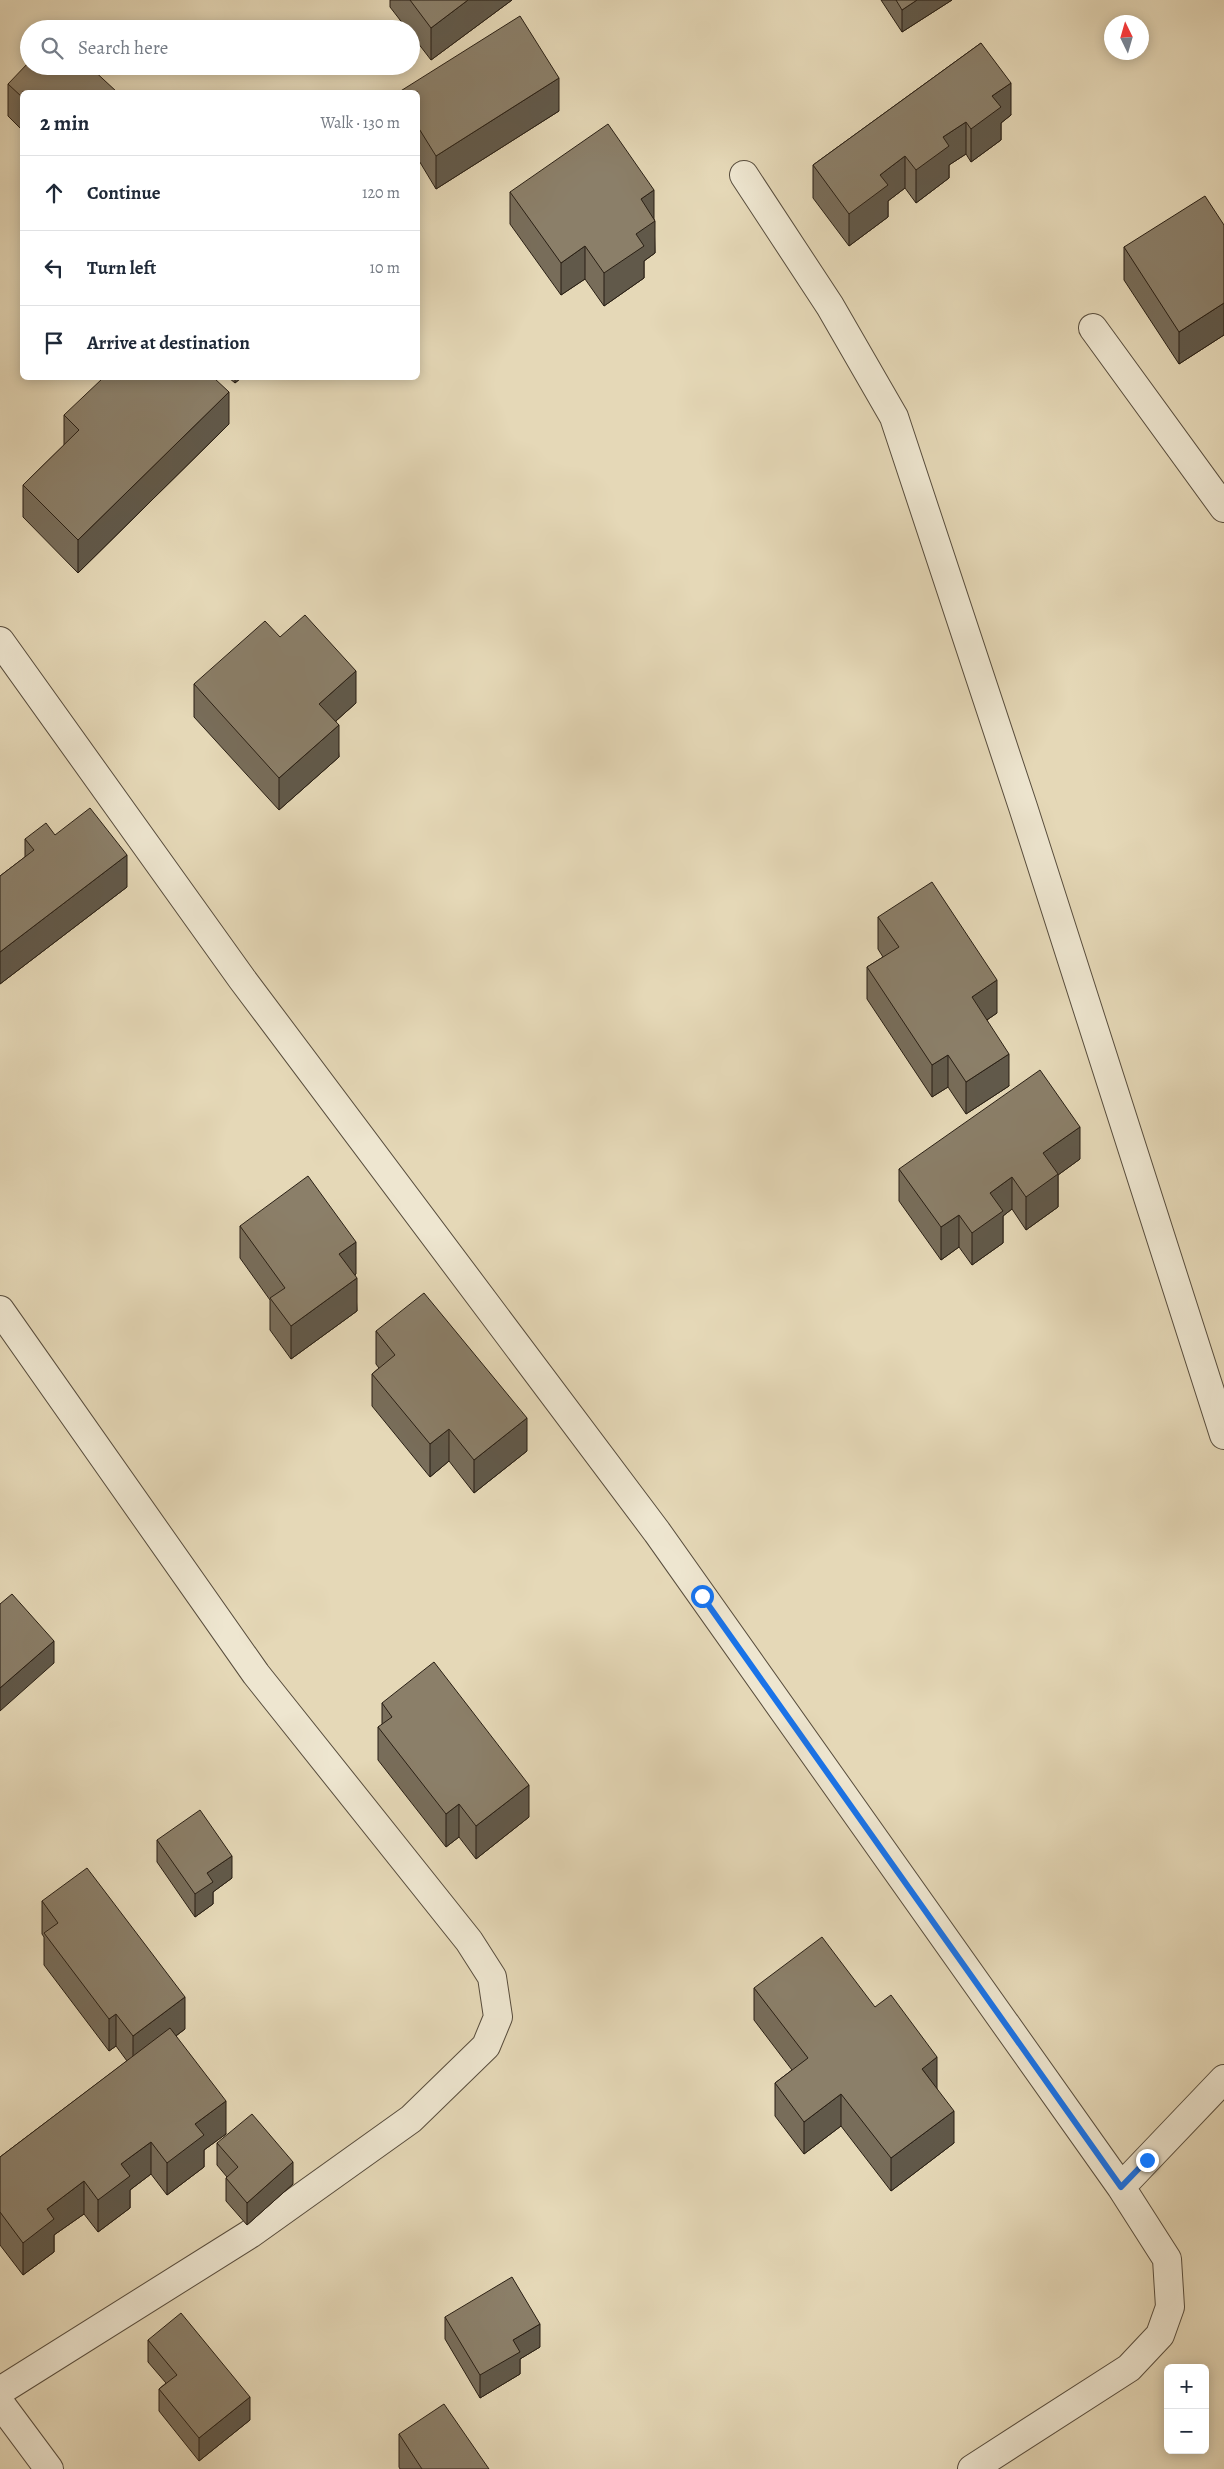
<!DOCTYPE html>
<meta charset="utf-8">
<style>
:root{--surface:#fff;--page:#f2f2f3;--text:#1f2937;--muted:#747a83;--line:#e0e1e3}
body{margin:0;font-family:Alegreya,serif;background:var(--page);color:var(--text)}
.controls{position:absolute;right:15px;bottom:15px;display:grid;overflow:hidden;border-radius:8px;box-shadow:0 2px 12px #0003}
.controls button{width:45px;height:45px;display:grid;place-items:center;padding:0;border:0;border-bottom:1px solid var(--line);background:var(--surface);color:var(--text);font:25px sans-serif}
.compass{position:absolute;left:1104px;top:15px;width:45px;height:45px;border-radius:50%;background:var(--surface);box-shadow:0 2px 12px #0003;rotate:355deg}
.stop{position:absolute;width:15px;height:15px;margin:-11px;border:4px solid #1a73e8;border-radius:50%;background:#fff}
.stop.end{background:#1a73e8;border-color:#fff;box-shadow:0 1px 5px #0008}
.list{margin:0;padding:0;list-style:none}
h2{display:flex;justify-content:space-between;align-items:center;height:65px;margin:0;padding:0 20px;font-size:21px}
h2 small{font-size:16px;font-weight:400;color:var(--muted)}
.list li{display:grid;grid-template-columns:32px 1fr auto;gap:15px;align-items:center;box-sizing:border-box;height:75px;padding:0 20px;border-top:1px solid var(--line)}
.list b{display:block;font-size:19px;white-space:nowrap}
.list em{font-size:16px;font-style:normal;color:var(--muted)}
.icon{flex:none;width:28px;height:28px;fill:none;stroke:currentColor;stroke-width:2;stroke-linecap:round;stroke-linejoin:round}
.map{position:relative;flex:none;width:1224px;height:2469px;overflow:hidden}
.search{position:absolute;background:var(--surface);box-shadow:0 2px 12px #0003;left:20px;top:20px;width:400px;height:55px;display:flex;align-items:center;gap:12px;box-sizing:border-box;padding:0 18px;border-radius:28px;color:var(--muted);font-size:19px}
.panel{position:absolute;background:var(--surface);box-shadow:0 2px 12px #0003;left:20px;top:90px;width:400px;height:290px;border-radius:8px}
.map>svg:first-child{display:block}
.lines{fill:none;stroke-linecap:round;stroke-linejoin:round}
.street-casing{stroke:#584d3d;stroke-width:30}
.street{stroke:#eee6d0;stroke-width:28}
.wall{fill:#786d5a;stroke:#291f14}
.shaded-wall{fill:#61594a;stroke:#291f14}
.building{fill:#8b7f69;stroke:#291f14}
.route{stroke:#1a73e8;stroke-width:6}
</style>
<div class="map">
<svg width="1224" height="2469" viewBox="0 0 1224 2469">
<rect width="100%" height="100%" fill="#e5d8b7"/>
<filter id="stains"><feTurbulence type="fractalNoise" baseFrequency=".004" numOctaves="4"/><feColorMatrix values="0 0 0 0 .2 0 0 0 0 .09 0 0 0 0 .02 0 0 0 .5 -.17"/></filter>
<radialGradient id="worn" r=".72"><stop offset=".6" stop-color="#630" stop-opacity="0"/><stop offset="1" stop-color="#630" stop-opacity=".3"/></radialGradient>
<g class="lines">
<g class="street-casing">
<path id="street" d="M744 175 830 306 894 417 1023 807 1224 1435
M1093 328 1224 508
M0 641 242 979 657 1532 1121 2187 1167 2259 1170 2307 1160 2335 1129 2368 972 2469
M0 1310 256 1674 469 1941 492 1977 498 2017 486 2046 411 2119 250 2234 0 2391
M1121 2187 1224 2079
M0 2403 49 2469"/>
</g>
<use href="#street" class="street"/>
</g>
<path class="wall" d="M390 0H512L431 60 411 34V29H407L390 7Z
M881 0H952L902 32Z
M981 43 1011 115 1001 123V140L971 162 966 154 949 165V178L916 203 905 188 888 201V217L849 246 813 198V165Z
M8 84 22 92V130L8 116Z
M418 92 559 111 436 189 418 159Z
M510 192 654 219 655 253 644 261V278L604 306 585 279 561 295 510 224Z
M1224 225V335L1179 364 1124 280V247Z
M229 378H241L235 383Z
M64 415 229 424 78 573 23 517V485L64 445Z
M280 637 356 703 336 721 339 757 279 810 194 717V684Z
M55 835 127 887 0 984V876L25 857V839Z
M878 917 997 1013 987 1020 1009 1086 966 1114 948 1087 932 1097 867 999V967L883 957 878 949Z
M1080 1159 1058 1175V1207L1026 1230 1012 1209 1003 1216V1243L972 1265 959 1247 941 1260 899 1201V1169Z
M240 1226 356 1274 355 1275 357 1311 291 1359 270 1330V1300L240 1258Z
M376 1331 527 1451 474 1493 449 1461 430 1477 372 1406V1374L379 1368 376 1364Z
M382 1703 529 1817 476 1859 459 1837 446 1847 378 1760V1727L382 1725Z
M157 1840 232 1878 213 1892V1904L195 1917 157 1862Z
M42 1901 185 2029 176 2036 226 2134 204 2150V2167L167 2195 151 2174 130 2190V2208L98 2232 84 2214 54 2235V2252L23 2275 0 2245V2157L127 2061 116 2046 109 2051 44 1965V1937L42 1934Z
M754 1988 937 2089 954 2143 891 2191 841 2126 804 2154 775 2116V2083L792 2070 754 2020Z
M217 2143 293 2184 247 2225 226 2201V2178L227 2177 217 2165Z
M445 2317 540 2347 520 2359V2374L480 2398 445 2339Z
M148 2340 250 2420 199 2461 159 2411V2389L166 2383 148 2362Z
M399 2434 489 2469H400L399 2467Z"/>
<path class="shaded-wall" d="M468 0H512L431 60V28Z
M917 0H952L902 32V10Z
M559 78V111L436 189V156Z
M1011 83V115L1001 123V140L971 162V129L992 96Z
M966 122V154L949 165V178L916 203V170L943 137Z
M905 156V188L888 201V217L849 246V214L880 175Z
M654 190V222L655 221V253L644 261V278L604 306V273L641 199Z
M585 246V279L561 295V263Z
M1224 303V335L1179 364V332Z
M235 378H241L235 383Z
M229 392V424L78 573V540Z
M356 671V703L319 736V704Z
M339 725V757L279 810V778Z
M127 855V887L0 984V952Z
M997 980V1013L972 1030V997Z
M1009 1054V1086L966 1114V1082Z
M948 1055V1087L932 1097V1065Z
M1080 1127V1159L1058 1175V1207L1026 1230V1197L1043 1153Z
M1012 1177V1209L1003 1216V1243L972 1265V1233L990 1193Z
M959 1215V1247L941 1260V1227Z
M356 1242V1274L339 1286V1254Z
M357 1278V1311L291 1359V1326Z
M527 1418V1451L474 1493V1460Z
M449 1429V1461L430 1477V1444Z
M54 1641V1663L0 1711V1688Z
M529 1785V1817L476 1859V1826Z
M459 1804V1837L446 1847V1814Z
M232 1856V1878L213 1892V1904L195 1917V1894L207 1873Z
M185 1997V2029L133 2068V2036Z
M116 2014V2046L109 2051V2019Z
M937 2057V2089L922 2069Z
M841 2094V2126L804 2154V2122Z
M226 2101V2134L204 2150V2167L167 2195V2163L195 2124Z
M954 2111V2143L891 2191V2158Z
M151 2142V2174L130 2190V2208L98 2232V2200L121 2164Z
M293 2162V2184L247 2225V2203Z
M84 2181V2214L54 2235V2252L23 2275V2243L47 2209Z
M540 2324V2347L520 2359V2374L480 2398V2375L513 2340Z
M250 2397V2420L199 2461V2438Z"/>
<path class="building" d="M410 0H468L431 28Z
M896 0H917L902 10Z
M520 16 559 78 436 156 418 127V92H399Z
M981 43 1011 83 992 96 1001 107 971 129 966 122 943 137 949 146 916 170 905 156 880 175 888 185 849 214 813 165Z
M29 62V66H89L117 92H22V97L8 84Z
M608 124 654 190 641 199 655 221 636 234 644 246 604 273 585 246 561 263 510 192Z
M1205 196 1224 225V303L1179 332 1124 247Z
M103 378H214L229 392 78 540 23 485 79 430 64 415Z
M305 615 356 671 319 704 339 725 279 778 194 684 265 621 280 637Z
M90 808 127 855 0 952V876L34 850 25 839 46 823 55 835Z
M932 882 997 980 972 997 1009 1054 966 1082 948 1055 932 1065 867 967 899 947 878 917Z
M1040 1070 1080 1127 1043 1153 1058 1174 1026 1197 1012 1177 990 1193 1003 1211 972 1233 959 1215 941 1227 899 1169Z
M308 1176 356 1242 339 1254 357 1278 291 1326 270 1298 285 1288 240 1226Z
M424 1293 527 1418 474 1460 449 1429 430 1444 372 1374 395 1355 376 1331Z
M12 1594 54 1641 0 1688V1604Z
M434 1662 529 1785 476 1826 459 1804 446 1814 378 1727 392 1717 382 1703Z
M200 1810 232 1856 207 1873 213 1882 195 1894 157 1840Z
M87 1868 185 1997 133 2036 116 2014 109 2019 44 1933 58 1923 42 1901Z
M822 1937 875 2007 891 1995 937 2057 922 2069 954 2111 891 2158 841 2094 804 2122 775 2083 808 2058 754 1988Z
M170 2028 226 2101 195 2124 204 2135 167 2163 151 2142 121 2164 130 2176 98 2200 84 2181 47 2209 54 2219 23 2243 0 2212V2157Z
M252 2114 293 2162 247 2203 226 2178 238 2167 217 2143Z
M512 2277 540 2324 513 2340 520 2352 480 2375 445 2317Z
M181 2313 250 2397 199 2438 159 2389 177 2375 148 2340Z
M444 2404 489 2469H422L399 2434Z"/>
<g class="lines">
<path class="route" d="M702 1596 1121 2187 1147 2160"/>
</g>
<rect width="100%" height="100%" filter="url(#stains)"/>
<rect width="100%" height="100%" fill="url(#worn)"/>
</svg>
<div class="controls">
<button>+</button>
<button>−</button>
</div>
<svg class="compass" viewBox="-18 -18 36 36"><path d="M0-13l5 13h-10z" fill="#e53935"/><path d="M0 13l5-13h-10z" fill="#747a83"/></svg>
<div class="stop" style="left:702px;top:1596px"></div>
<div class="stop end" style="left:1147px;top:2160px"></div>
<div class="search"><svg class="icon" aria-label="search" viewBox="0 0 24 24"><circle cx="10" cy="10" r="6"/><path d="M15 15l6 6"/></svg>Search here</div>
<section class="panel">
<h2>2 min<small>Walk · 130 m</small></h2>
<ul class="list">
<li><svg class="icon" aria-label="ahead" viewBox="0 0 24 24"><path d="M12 20V5M6 11l6-6 6 6"/></svg><div><b>Continue</b></div><em>120 m</em></li>
<li><svg class="icon" aria-label="left" viewBox="0 0 24 24"><path d="M17 20v-9H6M10 6l-5 5 5 5"/></svg><div><b>Turn left</b></div><em>10 m</em></li>
<li><svg class="icon" aria-label="arrive" viewBox="0 0 24 24"><path d="M6 21V4h12l-3 4 3 4H6"/></svg><div><b>Arrive at destination</b></div></li>
</ul>
</section>
</div>
